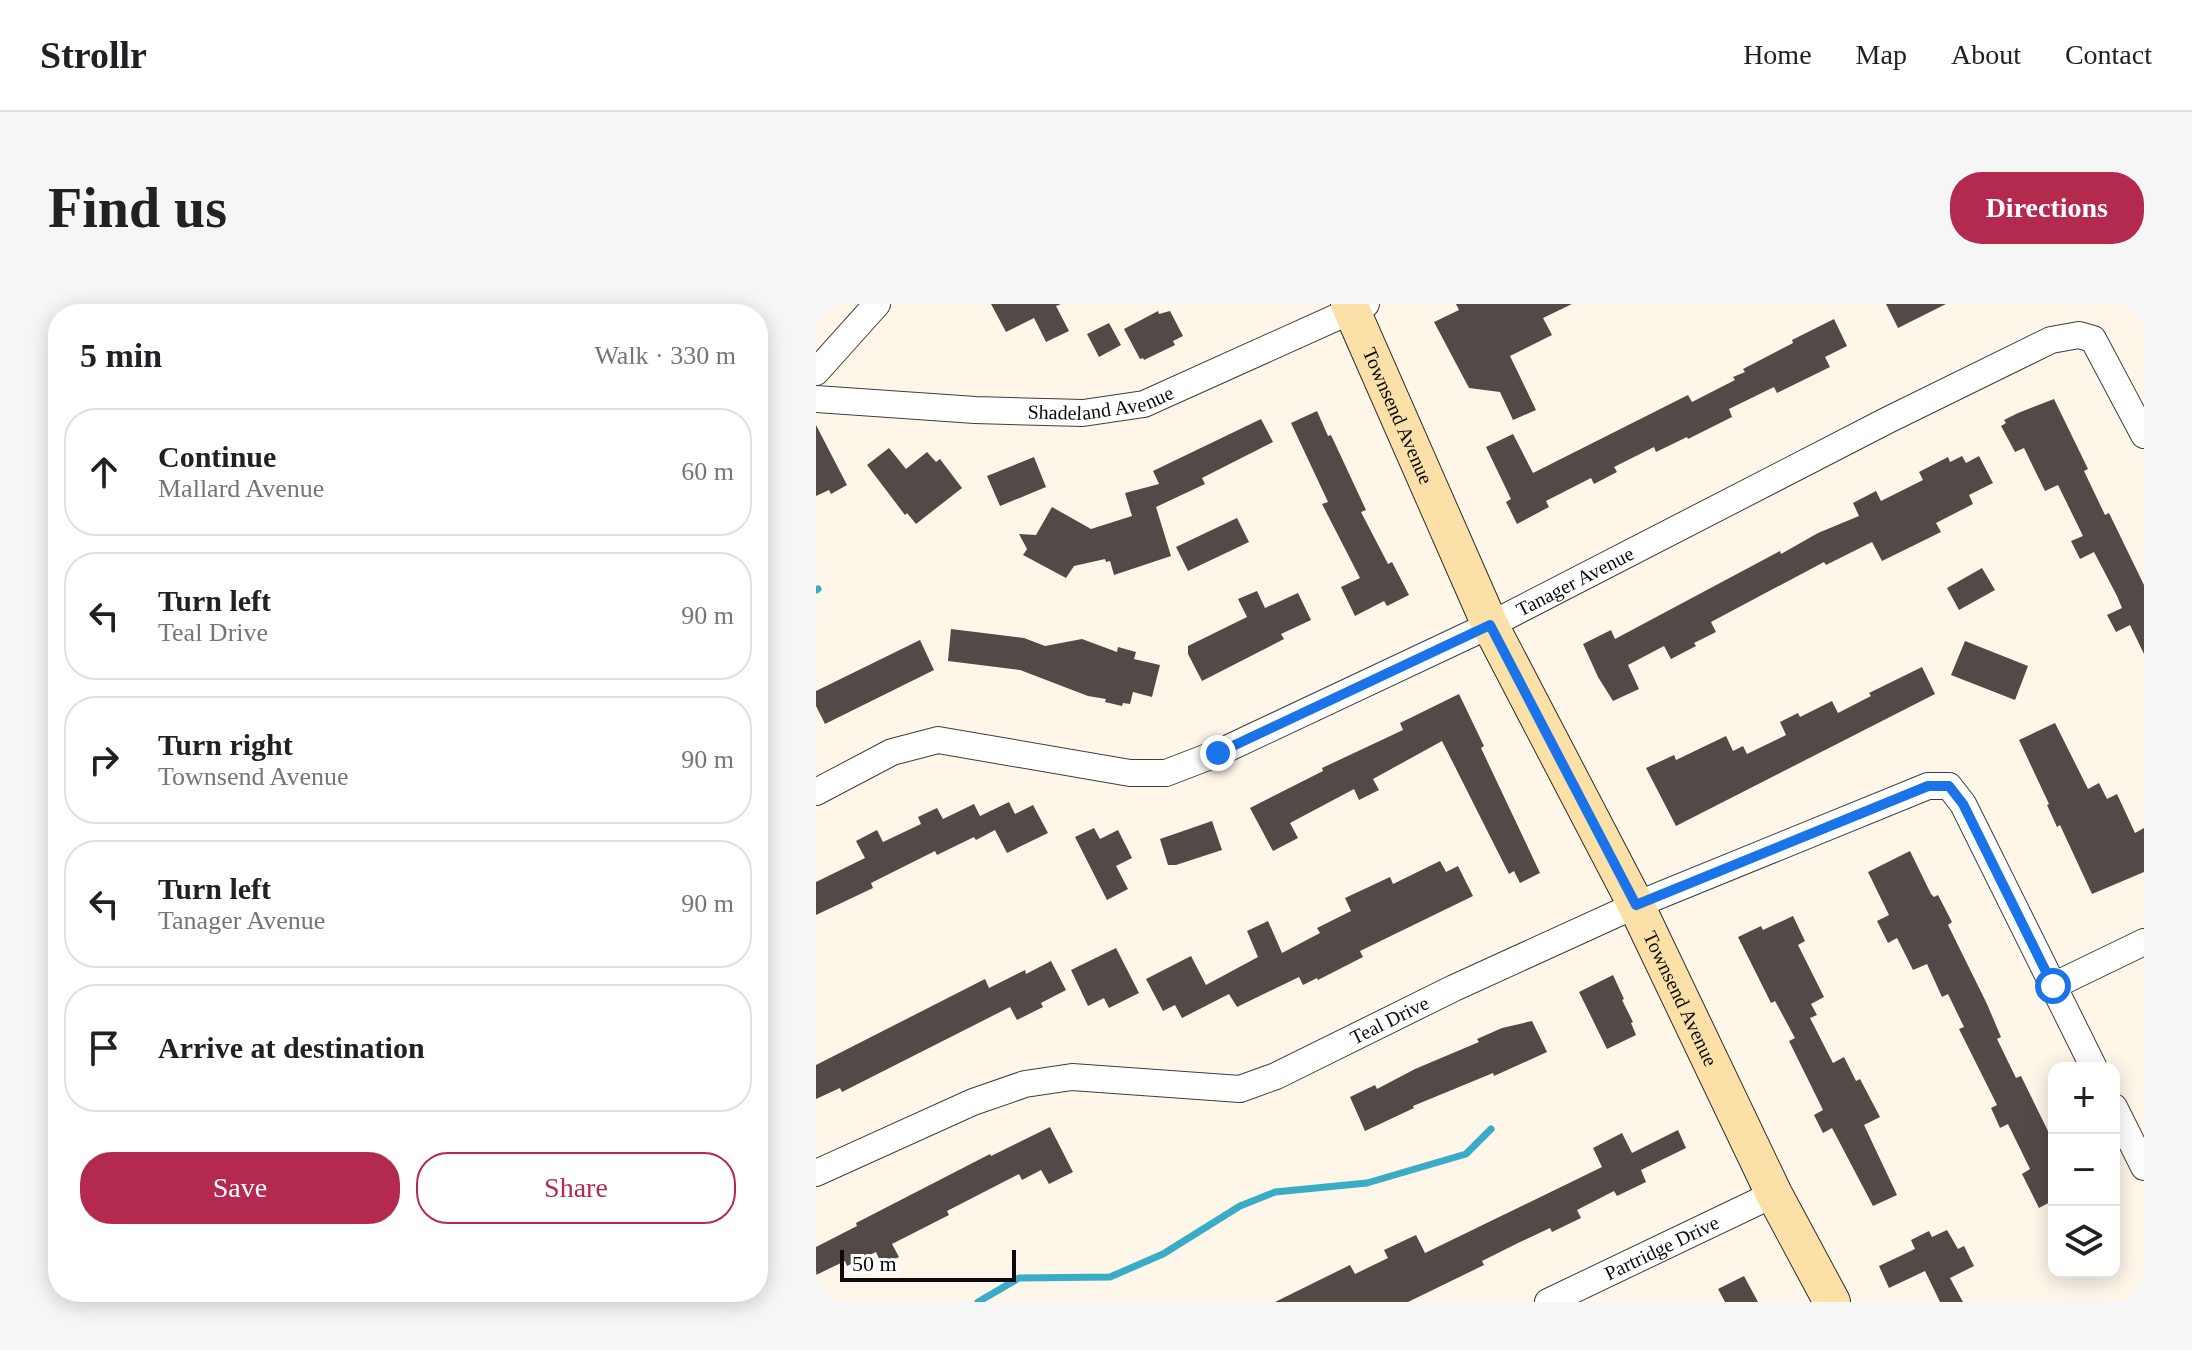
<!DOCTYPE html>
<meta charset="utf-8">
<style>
:root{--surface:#fff;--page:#f6f6f6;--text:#202124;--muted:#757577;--line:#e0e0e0;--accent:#b32a4e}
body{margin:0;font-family:"Times New Roman",serif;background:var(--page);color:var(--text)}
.controls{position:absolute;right:24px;bottom:24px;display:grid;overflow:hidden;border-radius:16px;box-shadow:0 4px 20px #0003}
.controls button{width:72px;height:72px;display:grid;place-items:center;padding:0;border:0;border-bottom:2px solid var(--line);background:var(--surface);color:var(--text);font:40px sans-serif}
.scale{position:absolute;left:24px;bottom:20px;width:176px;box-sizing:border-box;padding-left:8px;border:4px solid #0b0b0b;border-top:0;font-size:22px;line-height:28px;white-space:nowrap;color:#0b0b0b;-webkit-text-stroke:6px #fff;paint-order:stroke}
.stop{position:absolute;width:24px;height:24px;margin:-18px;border:6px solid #1a73e8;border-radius:50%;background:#fff}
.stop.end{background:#1a73e8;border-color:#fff;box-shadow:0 2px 8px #0008}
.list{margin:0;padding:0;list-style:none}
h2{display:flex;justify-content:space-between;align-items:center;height:104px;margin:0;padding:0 32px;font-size:34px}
h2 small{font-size:26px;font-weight:400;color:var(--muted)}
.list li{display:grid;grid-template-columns:52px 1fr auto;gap:24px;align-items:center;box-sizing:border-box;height:128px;margin:0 16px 16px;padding:0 16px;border:2px solid var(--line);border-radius:32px}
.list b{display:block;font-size:30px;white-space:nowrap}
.list p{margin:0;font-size:26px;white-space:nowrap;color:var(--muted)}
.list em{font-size:26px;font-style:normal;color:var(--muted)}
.actions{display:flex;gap:16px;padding:24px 32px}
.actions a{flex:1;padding:18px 0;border:2px solid var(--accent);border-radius:32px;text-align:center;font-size:28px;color:var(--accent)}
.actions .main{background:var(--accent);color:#fff}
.icon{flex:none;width:44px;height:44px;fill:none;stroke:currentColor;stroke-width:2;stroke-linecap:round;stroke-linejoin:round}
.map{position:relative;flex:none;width:1328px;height:998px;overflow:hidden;border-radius:32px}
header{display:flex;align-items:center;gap:48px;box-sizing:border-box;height:112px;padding:0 40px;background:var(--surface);border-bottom:2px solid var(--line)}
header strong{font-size:38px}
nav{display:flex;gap:44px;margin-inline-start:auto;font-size:28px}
.intro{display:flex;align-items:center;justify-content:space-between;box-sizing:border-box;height:192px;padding:0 48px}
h1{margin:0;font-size:56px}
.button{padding:20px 36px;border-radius:32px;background:var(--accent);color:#fff;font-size:28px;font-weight:700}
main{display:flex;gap:48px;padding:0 48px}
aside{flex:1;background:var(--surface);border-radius:32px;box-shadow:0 4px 20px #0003}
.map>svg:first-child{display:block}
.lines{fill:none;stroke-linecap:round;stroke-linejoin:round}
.stream{stroke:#3bacc6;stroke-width:7}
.building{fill:#534a48}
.street-casing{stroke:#3e3e3e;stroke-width:28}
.secondary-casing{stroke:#2d2d2d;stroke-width:38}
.street{stroke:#fff;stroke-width:26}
.secondary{stroke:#fbe0a7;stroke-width:36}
.route{stroke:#1a73e8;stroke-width:10}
.labels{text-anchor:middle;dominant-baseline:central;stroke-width:8;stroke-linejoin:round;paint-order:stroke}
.street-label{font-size:20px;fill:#0b0b0b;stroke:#fff}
</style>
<header>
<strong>Strollr</strong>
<nav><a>Home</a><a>Map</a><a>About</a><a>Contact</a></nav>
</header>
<div class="intro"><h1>Find us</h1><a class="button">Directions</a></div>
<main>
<aside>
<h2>5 min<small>Walk · 330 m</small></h2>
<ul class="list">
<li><svg class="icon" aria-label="ahead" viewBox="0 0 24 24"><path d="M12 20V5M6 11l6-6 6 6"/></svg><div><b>Continue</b><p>Mallard Avenue</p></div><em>60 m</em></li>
<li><svg class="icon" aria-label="left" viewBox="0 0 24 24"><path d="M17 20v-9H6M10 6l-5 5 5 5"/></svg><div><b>Turn left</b><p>Teal Drive</p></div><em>90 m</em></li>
<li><svg class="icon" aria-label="right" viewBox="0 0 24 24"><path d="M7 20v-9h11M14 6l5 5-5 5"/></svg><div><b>Turn right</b><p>Townsend Avenue</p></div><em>90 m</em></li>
<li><svg class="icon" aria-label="left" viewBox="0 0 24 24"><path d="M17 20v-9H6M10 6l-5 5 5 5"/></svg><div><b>Turn left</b><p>Tanager Avenue</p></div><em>90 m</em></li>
<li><svg class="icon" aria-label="arrive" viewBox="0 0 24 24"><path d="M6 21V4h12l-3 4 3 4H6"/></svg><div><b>Arrive at destination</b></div></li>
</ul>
<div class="actions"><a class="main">Save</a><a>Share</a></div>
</aside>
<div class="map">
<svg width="1328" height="998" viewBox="0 0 1328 998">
<rect width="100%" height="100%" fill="#fef6e9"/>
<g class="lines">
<path class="stream" d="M0 286 2 285
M162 998 203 974 294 973 347 950 424 902 459 888 551 879 650 850 675 825"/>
</g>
<path class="building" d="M175 0H245L240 2 253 27 230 38 218 14 190 28Z
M640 0H756L727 14 736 31 694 52 720 106 697 116 684 88 653 84 618 18 643 6Z
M1070 0H1130L1082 24Z
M342 7 343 10 354 7 367 32 357 37 359 41 328 56 327 54 324 55 308 25Z
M1018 15 1031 42 1009 53 1014 63 961 89 958 83 913 105 916 113 872 135 871 133 840 148 838 143 798 163 801 168 778 180 775 174 730 197 733 203 701 220 690 198 695 195 670 143 697 130 717 169 872 91 876 98 919 76 917 73 929 68 927 65 977 39 976 36Z
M293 19 305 41 283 53 271 30Z
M1238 95 1272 165 1268 167 1289 211 1293 209 1328 281V350L1314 321 1300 328 1291 311 1306 304 1301 292 1278 248 1264 255 1255 237 1267 232 1242 181 1229 187 1208 144 1199 148 1185 122 1190 119 1188 116 1202 109Z
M501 107 512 132 515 131 550 206 545 208 572 260 576 258 593 291 571 302 568 297 539 312 525 283 544 274 506 200 512 198 475 119Z
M445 115 457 138 386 174 389 180 340 203 355 252 298 271 294 257 290 258 289 255 258 262 250 274 207 251 211 245 203 230 220 231 236 203 275 225 316 212 309 189 343 180 337 167Z
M0 121 31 181 15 190 13 186 0 192Z
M73 144 90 165 111 148 120 158 124 155 146 184 100 220 91 209 89 211 51 161Z
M1146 152 1150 159 1163 152 1177 179 1153 191 1157 200 1120 219 1125 228 1066 257 1056 238 1010 261 1008 258 895 318 900 328 878 339 880 342 855 355 848 342 812 361 823 385 797 397 782 373 767 340 795 326 799 335 964 247 965 250 1002 229 1043 212 1037 199 1060 187 1065 197 1107 176 1103 168 1132 153 1134 158Z
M218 153 230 183 184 202 171 172Z
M421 214 433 238 372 267 360 243Z
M1166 264 1179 286 1143 306 1131 284Z
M441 287 449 304 482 289 495 316 465 330 468 335 386 377 372 350V342L431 313 422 295Z
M135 325 208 334 229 342 266 335 301 348 302 343 320 348 318 355 344 361 336 393 317 388 314 400 307 399 306 402 289 398 290 395 272 392 204 366 132 357Z
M104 336 118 366 9 420 0 402V387Z
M1149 337 1212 362 1199 396 1135 371Z
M1106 363 1119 390 860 522 830 464 858 451 860 456 910 432 917 447 927 442 931 450 970 431 964 418 982 409 984 413 1016 397 1022 409 1055 392 1053 389Z
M643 390 668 442 665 444 724 569 704 579 698 567 693 570 626 437 557 475 563 486 543 496 538 485 474 519 482 534 457 547 434 504 507 467 506 464 587 426 584 419Z
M1239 419 1272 485 1283 479 1291 495 1301 490 1319 529 1328 524V568L1276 590 1244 521 1241 523 1231 501 1233 500 1203 436Z
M193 498 199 510 217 501 232 529 191 549 179 526 160 536 158 533 121 551 119 547 55 579 57 584 0 611V578L49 554 40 537 61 526 67 538 105 520 102 513 121 504 127 515 158 500 164 512Z
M396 517 406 546 360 561H352L344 535Z
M278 524 284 535 302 526 316 554 300 562 312 585 291 596 259 533Z
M1094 547 1115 590 1118 593 1122 591 1136 618 1132 621 1171 700 1185 733 1181 735 1200 774 1205 772 1233 829 1238 827V896L1223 904 1206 870 1214 865 1192 820 1184 824 1175 804 1181 801 1143 725 1148 723 1132 690 1126 693 1111 660 1097 666 1081 634 1072 639 1061 617 1073 611 1052 568Z
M624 557 630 568 642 562 657 592 544 647 547 653 502 676 501 674 487 681 483 673 421 703 413 690 366 714 359 701 347 707 330 675 375 652 390 681 442 653 431 627 452 617 466 649 504 629 501 624 535 607 529 594 574 573 577 580Z
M977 612 989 637 982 641 1008 693 995 700 1001 711 994 714 1017 759 1028 753 1040 777 1044 775 1064 813 1048 821 1081 891 1057 902 1016 824 1007 829 998 811 1007 806 973 737 979 734 959 697 955 699 922 633 945 622 947 626Z
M300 644 323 689 293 704 288 694 272 702 255 666Z
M235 657 250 686 225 699 227 703 201 716 194 703 26 788 24 784 0 795V761L169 675 173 684 209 666 210 670Z
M797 671 808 695 806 696 817 718 815 719 820 731 791 745 763 688Z
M716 717 731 748 678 772 677 769 597 802 598 804 549 827 534 793 559 781 561 785 599 765 663 738 661 735 686 724Z
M234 823 257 868 233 880 225 866 206 876 203 870 131 907 133 911 76 940 83 953 66 961 60 948 31 962 29 957 0 971V943L41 922 40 919 174 850 175 852Z
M862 826 870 844 825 866 830 878 801 892 798 887 761 906 765 914 736 928 734 924 704 938 666 957 668 961 592 998H459L534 961 539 970 572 954 568 946 600 931 609 949 681 914 786 863 777 844 806 829 816 849Z
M1131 926 1142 945 1148 942 1158 962 1134 974 1147 998H1124L1109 967 1073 984 1063 962 1099 945 1095 936 1113 927 1116 933Z
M928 972 942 998H909L902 985Z"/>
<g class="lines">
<g class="street-casing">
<g id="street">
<path d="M0 68 61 0"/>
<path id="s1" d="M0 95 159 106 267 109 328 100 550 0"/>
<path id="s2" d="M0 488 76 448 122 436 314 469H350L402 449 674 321 1072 116 1235 36 1263 31 1277 35 1328 131"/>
<path d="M1237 682 1328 638"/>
<path d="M1298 803 1328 863"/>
<path id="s3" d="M0 869 157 798 209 780 256 773 424 785 460 772 638 684 820 601 1112 482H1133L1147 500 1278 764"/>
<path id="s4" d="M732 998 958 890"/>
</g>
</g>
<g class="secondary-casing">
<g id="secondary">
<path id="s5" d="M533 0 674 321 820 601 958 890 1016 998"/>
</g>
</g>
<use href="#street" class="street"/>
<use href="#secondary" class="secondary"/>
</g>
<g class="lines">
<path class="route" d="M402 449 674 321 820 601 1112 482H1133L1147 500 1237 682"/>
</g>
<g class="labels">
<g class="street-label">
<text stroke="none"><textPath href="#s1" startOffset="286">Shadeland Avenue</textPath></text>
<text stroke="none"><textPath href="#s5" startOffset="122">Townsend Avenue</textPath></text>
<text stroke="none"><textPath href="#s2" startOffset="816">Tanager Avenue</textPath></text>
<text stroke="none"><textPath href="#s5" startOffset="770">Townsend Avenue</textPath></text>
<text stroke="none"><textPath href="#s3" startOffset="608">Teal Drive</textPath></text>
<text stroke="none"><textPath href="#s4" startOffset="126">Partridge Drive</textPath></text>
</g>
</g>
</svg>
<div class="controls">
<button>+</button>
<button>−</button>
<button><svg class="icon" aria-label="layers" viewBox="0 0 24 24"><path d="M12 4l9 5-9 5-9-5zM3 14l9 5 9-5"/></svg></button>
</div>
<div class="scale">50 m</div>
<div class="stop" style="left:1237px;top:682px"></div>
<div class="stop end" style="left:402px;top:449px"></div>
</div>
</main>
